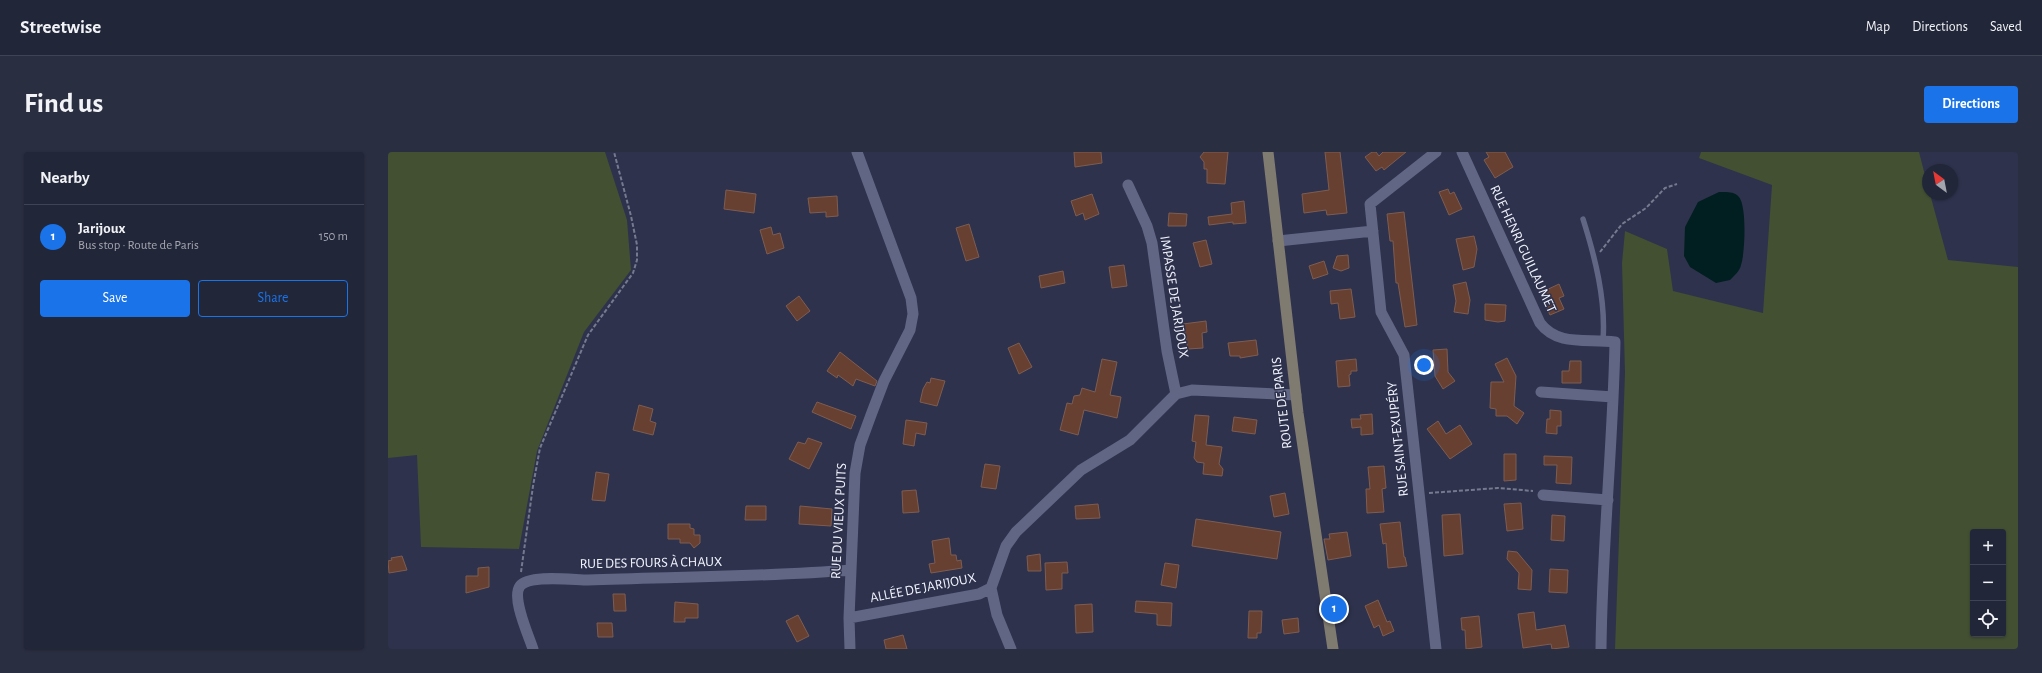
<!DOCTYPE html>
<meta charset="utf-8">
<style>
:root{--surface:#222639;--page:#2a2e41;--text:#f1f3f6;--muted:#a2a5ae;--line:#3f4353;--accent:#1a73e8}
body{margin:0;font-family:"Alegreya Sans",sans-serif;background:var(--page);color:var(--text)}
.controls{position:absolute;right:12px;bottom:12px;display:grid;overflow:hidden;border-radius:4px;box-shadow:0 1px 3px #0004}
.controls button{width:36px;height:36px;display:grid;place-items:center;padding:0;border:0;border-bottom:1px solid var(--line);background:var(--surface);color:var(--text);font:20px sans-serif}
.compass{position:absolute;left:1534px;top:12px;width:36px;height:36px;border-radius:50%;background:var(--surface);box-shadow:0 1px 3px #0004;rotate:328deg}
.you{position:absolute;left:1036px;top:213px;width:14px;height:14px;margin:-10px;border:3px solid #fff;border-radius:50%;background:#1a73e8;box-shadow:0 0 0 6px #1a73e833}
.badge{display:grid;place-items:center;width:26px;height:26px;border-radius:50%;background:var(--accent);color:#fff;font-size:13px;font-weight:700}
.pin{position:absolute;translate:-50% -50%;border:2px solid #fff;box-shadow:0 1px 4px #0006}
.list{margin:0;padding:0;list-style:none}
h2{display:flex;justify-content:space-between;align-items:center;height:52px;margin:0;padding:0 16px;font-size:17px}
h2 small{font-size:13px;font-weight:400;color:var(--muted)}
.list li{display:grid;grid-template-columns:26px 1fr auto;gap:12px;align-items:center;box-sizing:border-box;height:64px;padding:0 16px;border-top:1px solid var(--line)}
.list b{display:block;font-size:15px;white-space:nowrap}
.list p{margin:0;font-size:13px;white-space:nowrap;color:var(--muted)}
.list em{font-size:13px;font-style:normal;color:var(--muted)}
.actions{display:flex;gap:8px;padding:12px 16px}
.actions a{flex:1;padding:9px 0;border:1px solid var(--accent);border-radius:4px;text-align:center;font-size:14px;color:var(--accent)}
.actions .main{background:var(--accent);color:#fff}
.icon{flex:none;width:22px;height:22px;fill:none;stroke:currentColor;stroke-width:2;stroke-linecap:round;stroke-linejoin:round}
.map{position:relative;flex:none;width:1630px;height:497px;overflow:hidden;border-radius:4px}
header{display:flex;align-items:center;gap:24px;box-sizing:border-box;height:56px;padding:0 20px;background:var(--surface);border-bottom:1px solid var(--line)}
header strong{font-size:19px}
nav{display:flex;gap:22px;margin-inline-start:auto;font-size:14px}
.intro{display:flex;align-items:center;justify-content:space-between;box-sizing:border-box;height:96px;padding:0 24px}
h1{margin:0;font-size:28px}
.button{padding:10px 18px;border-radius:4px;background:var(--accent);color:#fff;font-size:14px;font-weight:700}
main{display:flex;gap:24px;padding:0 24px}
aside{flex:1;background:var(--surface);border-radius:4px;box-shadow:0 1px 3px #0004}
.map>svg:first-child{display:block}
.green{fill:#435032;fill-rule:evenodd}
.water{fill:#011f20}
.building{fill:#674032;stroke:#7d5d51}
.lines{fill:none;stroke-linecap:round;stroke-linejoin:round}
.path{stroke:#777a8f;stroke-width:2;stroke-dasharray:4 2;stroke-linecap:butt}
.service{stroke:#616684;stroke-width:5.5}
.minor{stroke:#616684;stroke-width:11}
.secondary{stroke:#807b70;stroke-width:11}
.labels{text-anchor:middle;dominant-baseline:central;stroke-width:3;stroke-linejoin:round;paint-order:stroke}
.street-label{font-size:14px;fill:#f1f3fe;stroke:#2e324c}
</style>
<header>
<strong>Streetwise</strong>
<nav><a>Map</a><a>Directions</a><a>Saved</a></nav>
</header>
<div class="intro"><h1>Find us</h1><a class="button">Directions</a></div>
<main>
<aside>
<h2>Nearby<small></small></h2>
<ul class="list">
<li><span class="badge">1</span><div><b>Jarijoux</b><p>Bus stop · Route de Paris</p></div><em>150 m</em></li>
</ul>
<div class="actions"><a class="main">Save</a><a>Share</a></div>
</aside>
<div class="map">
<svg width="1630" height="497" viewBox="0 0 1630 497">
<rect width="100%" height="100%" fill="#2e324c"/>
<path class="green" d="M0 0H217L239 68 243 118 196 180 149 299 131 397 33 395 29 303 0 306Z
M1313 0H1531L1540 35V42H1542L1560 108 1630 115V497H1227L1237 221 1234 111 1237 79 1279 97 1285 139 1375 161 1384 33 1311 6ZM1585 380H1615V482H1585Z"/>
<path class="water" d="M1331 40C1338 40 1346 39 1351 45 1359 54 1357 102 1353 113 1352 119 1346 124 1342 128L1328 131 1302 115 1296 104 1297 75 1310 50Z"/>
<path class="building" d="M686 0H713L714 11 687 15Z
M816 0H840L837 32 819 31V17H816V10L812 5Z
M937 0H952L959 61 939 63 938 58 916 61 914 42 941 38Z
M984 0H988L991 4 995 0H1018L996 18 994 15 988 19 977 5Z
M1098 0H1117L1125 15 1107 26 1096 8 1101 5Z
M1060 37 1062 42 1066 40 1074 57 1061 63 1051 40Z
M338 38 368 42 366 61 336 57Z
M704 42 711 62 697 68 695 61 688 64 683 49Z
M449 44 450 64 438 65V60L422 61 420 46Z
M856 49 858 71 845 72V70L821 73 820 65 844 62 843 51Z
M1016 60 1029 173 1017 175 1010 131H1008L1005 89H1002L999 62Z
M781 61 799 62 798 74H780Z
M581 72 591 105 578 109 568 76Z
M383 75 385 83 392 81 396 96 379 102 372 78Z
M1086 84 1089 97 1086 115 1075 118 1068 87Z
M818 88 824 112 812 115 805 91Z
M960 103 961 116 953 119 945 116 949 104Z
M936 109 940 122 925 127 921 114Z
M736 113 739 134 724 136 721 115Z
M675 119 677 131 653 136 651 124Z
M1078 130 1082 148 1080 162 1066 160 1068 149 1065 133Z
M1171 132 1176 144 1171 146 1176 157 1162 163 1152 141Z
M963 137 967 165 952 167 950 151 943 152 942 139Z
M411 144 422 159 409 169 398 154Z
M1097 152 1118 153 1117 169 1110 170 1097 168Z
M818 169 819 180 814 181 815 196 800 197 795 172Z
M868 188 870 203 852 206V204H842L840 191Z
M631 191 644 215 631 222 620 196Z
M1059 197 1060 220 1067 229 1055 237 1047 224 1045 198Z
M452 200 489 229 487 234 468 227 465 234 450 223 449 226 439 219Z
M1119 206 1128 224 1126 254 1136 261 1129 272 1119 264H1108V257L1102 256 1103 230H1116L1107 212Z
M714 207 729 210 722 243 733 245 729 266 696 258 690 283 672 278 679 251 684 252 686 244 692 243 694 236 707 240Z
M968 207 969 219H963V222L961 223 962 234 950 235 948 209Z
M1182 209H1193V231H1174V219H1181Z
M543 226 557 229 549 254 532 250 535 237 539 230 542 231Z
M429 250 468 264 463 277 424 260Z
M251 253 265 257 262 269 268 271 265 283 245 278Z
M1162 258 1173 259V274H1169V282L1158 281 1159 267H1162Z
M984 262 985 282 973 283V275L964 276 963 267H973L972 263Z
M807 263 821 264 818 293 834 295 831 312 835 317 834 324 815 322 816 311 809 310 806 306 808 290 804 289Z
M846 265 869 268 867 282 844 279Z
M518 268 539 271 537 283 528 281 526 294 515 292Z
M1050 269 1058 282 1072 273 1084 292 1062 307 1039 277Z
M420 286 434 291 421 317 401 307 410 290 417 292Z
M1116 302H1128V328L1116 329Z
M1156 304 1184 305 1183 332 1168 331 1169 313H1156Z
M597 312 612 314 608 337 593 335Z
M996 314 998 336 994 337 996 360 979 361 978 337H982L980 315Z
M208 320 221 322 217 349 204 348Z
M528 338 531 360 515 361 514 339Z
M897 341 901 362 886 365 882 344Z
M1133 351 1135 377 1119 379 1116 352Z
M710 352 712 366 688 367 687 354Z
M358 354H378V368H357Z
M412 354 444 357 443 374 411 372Z
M1072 362 1075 402 1056 404 1054 363Z
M1164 363 1177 364 1176 389 1163 388Z
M808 367 893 380 889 407 804 394Z
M1012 370 1016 405H1017L1019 414 1000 416 998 391 995 392 992 372Z
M280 372H302V376L306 377V383H312V391L306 396 302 391H292V387H280Z
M959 380 963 404 940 408 936 387H942L941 382Z
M561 386 563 403H568L569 409 573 408 574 416 543 421 541 412 547 411 544 389Z
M1120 399 1129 400 1144 418 1143 438 1130 437 1131 421 1119 407Z
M652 402 653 419H640L639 404Z
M14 404 19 418 1 421 0 409 4 408 3 406Z
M679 410 680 421H674V437L658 438 657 411Z
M777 411 791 413 788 436 773 433Z
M101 415V435L78 441V424H90V416Z
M1162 417 1180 418 1179 441 1161 440Z
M225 442H237L238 459H226Z
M990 448 999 470 1002 469 1006 479 995 484 991 473 986 476 977 454Z
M748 449 784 451 783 474 769 473V462L747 460Z
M287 450 310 452V466H297V470H286Z
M704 452 705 480 688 481 687 453Z
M861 459H874L873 481H869V486H860Z
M1146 460 1148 478 1177 473 1181 495 1164 497 1163 492 1135 496 1130 462Z
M410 463 421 484 409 490 398 469Z
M1091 464 1094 495 1078 497 1077 478H1074L1073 466Z
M910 466 911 480 896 482 894 468Z
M209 471H224L225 485H210Z
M515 483 519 497H498L496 488Z"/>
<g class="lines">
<path class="path" d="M1212 100 1234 72 1258 56 1277 36 1289 32
M1041 341 1110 336 1145 339
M133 420 145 334 152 296 200 183 245 121 249 108V93L243 64 226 0"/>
<path class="service" d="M1195 67C1207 105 1218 148 1215 188"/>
<path class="minor" d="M1074 0 1152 171C1170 195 1200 186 1227 190 1225 292 1214 394 1213 497
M740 33 759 74 764 91 779 199 788 242
M890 89 985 79
M1153 240 1225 245
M1155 343 1220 348
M603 436 609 463 623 497
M461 466 591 442 603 436 618 394 628 380 693 318 742 288 788 242 804 238 908 243
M145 497C141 484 123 446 132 434 141 422 186 428 200 428 288 425 376 425 463 418
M462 497 461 466 467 321 472 293 483 263 496 229 522 178 525 162 523 146 469 0
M1048 497 1016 203 993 160 982 52 1048 0"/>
<path class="secondary" d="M880 0 910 261 945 497"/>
</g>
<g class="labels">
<g class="street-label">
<text transform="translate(1135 97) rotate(65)">RUE HENRI GUILLAUMET</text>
<text transform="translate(786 145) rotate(81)">IMPASSE DE JARIJOUX</text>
<text transform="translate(894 251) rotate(-97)">ROUTE DE PARIS</text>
<text transform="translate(1010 287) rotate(-96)">RUE SAINT-EXUPÉRY</text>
<text transform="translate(451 369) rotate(-87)">RUE DU VIEUX PUITS</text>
<text transform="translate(263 411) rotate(-1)">RUE DES FOURS À CHAUX</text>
<text transform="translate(535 436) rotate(-11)">ALLÉE DE JARIJOUX</text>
</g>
</g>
</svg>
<div class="controls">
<button>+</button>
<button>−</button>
<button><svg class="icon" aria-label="locate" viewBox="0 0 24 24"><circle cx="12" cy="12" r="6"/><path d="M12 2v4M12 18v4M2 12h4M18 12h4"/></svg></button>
</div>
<svg class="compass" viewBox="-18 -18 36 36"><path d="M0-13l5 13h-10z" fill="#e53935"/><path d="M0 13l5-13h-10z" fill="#a2a5ae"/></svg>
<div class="you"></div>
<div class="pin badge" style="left:946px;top:457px">1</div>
</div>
</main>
